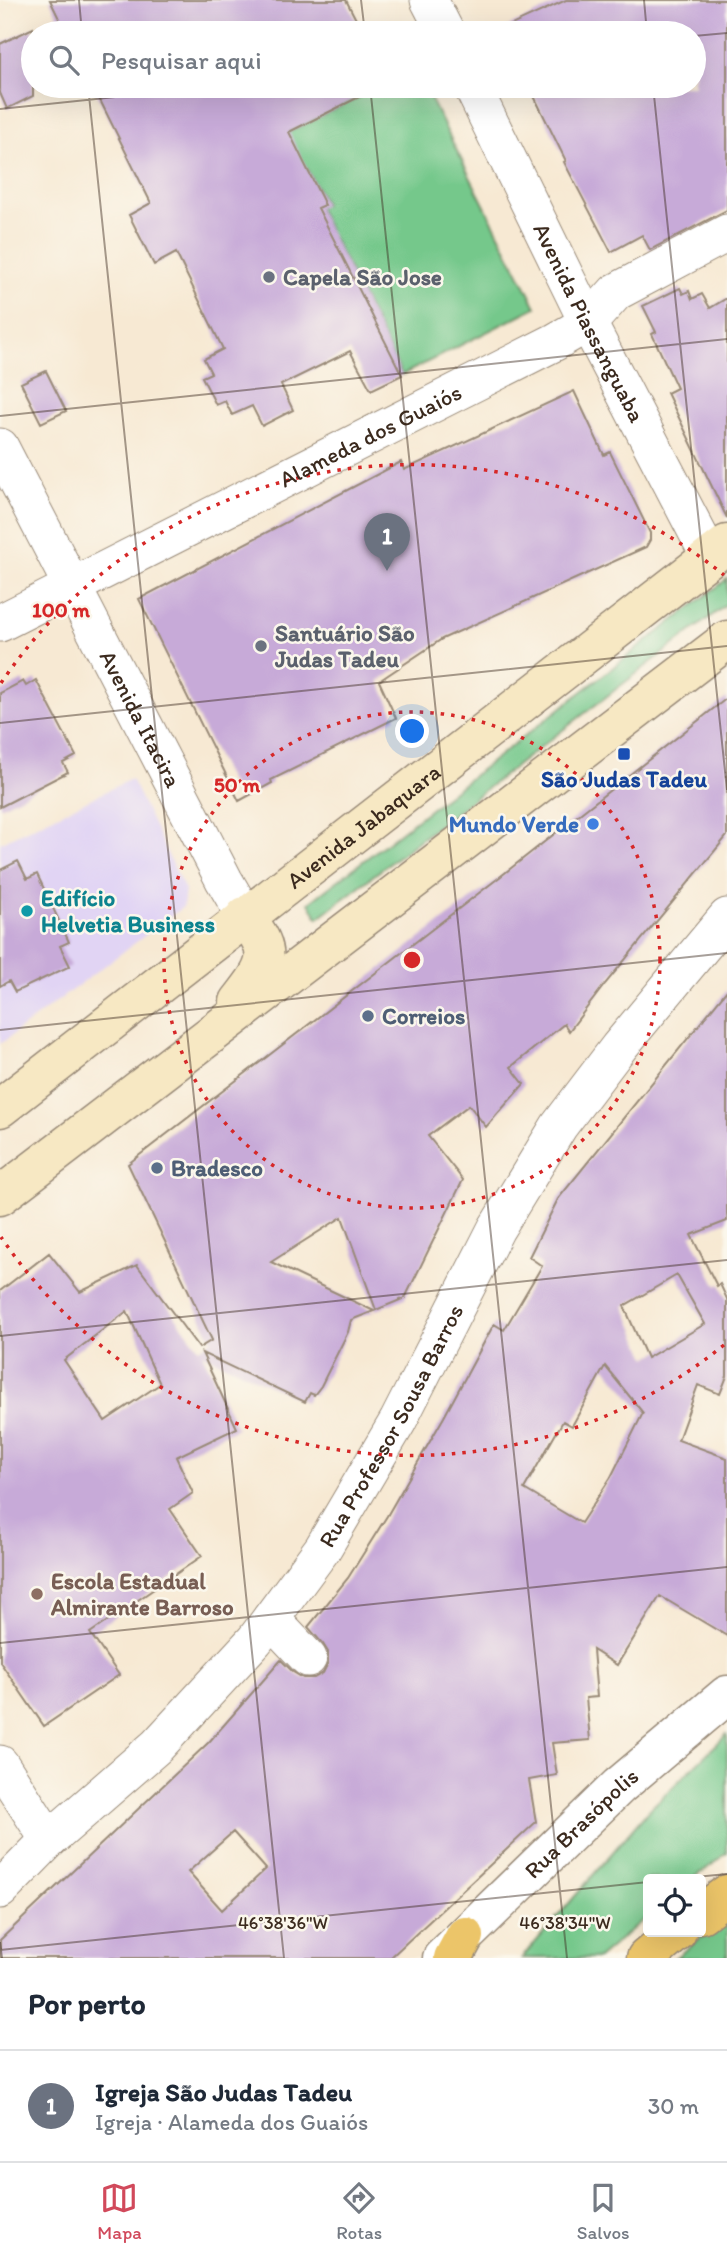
<!DOCTYPE html>
<html lang="pt">
<meta charset="utf-8">
<style>
:root{--surface:#fff;--page:#f6f6f7;--text:#1f2937;--muted:#747a83;--line:#e0e1e3;--accent:#d1495b}
body{margin:0;font-family:Itim,sans-serif;background:var(--page);color:var(--text)}
.controls{position:absolute;right:21px;bottom:21px;display:grid;overflow:hidden;border-radius:7px;box-shadow:0 7px 28px #0002}
.controls button{width:63px;height:63px;display:grid;place-items:center;padding:0;border:0;border-bottom:2px solid var(--line);background:var(--surface);color:var(--text);font:35px sans-serif}
.you{position:absolute;left:413px;top:732px;width:24px;height:24px;margin:-18px;border:5px solid #fff;border-radius:50%;background:#1a73e8;box-shadow:0 0 0 10px #1a73e833}
.badge{display:grid;place-items:center;width:46px;height:46px;border-radius:50%;background:var(--accent);color:#fff;font-size:23px;font-weight:700}
.pin{position:absolute;translate:-50% -58px;filter:drop-shadow(0 2px 4px #0008)}
.pin::after{content:'';position:absolute;top:37px;width:24px;height:21px;background:inherit;clip-path:polygon(0 0,100% 0,50% 100%)}
.list{margin:0;padding:0;list-style:none}
h2{display:flex;justify-content:space-between;align-items:center;height:91px;margin:0;padding:0 28px;font-size:30px}
h2 small{font-size:23px;font-weight:400;color:var(--muted)}
.list li{display:grid;grid-template-columns:46px 1fr auto;gap:21px;align-items:center;box-sizing:border-box;height:112px;padding:0 28px;border-top:2px solid var(--line)}
.list b{display:block;font-size:26px;white-space:nowrap}
.list p{margin:0;font-size:23px;white-space:nowrap;color:var(--muted)}
.list em{font-size:23px;font-style:normal;color:var(--muted)}
.icon{flex:none;width:38px;height:38px;fill:none;stroke:currentColor;stroke-width:2;stroke-linecap:round;stroke-linejoin:round}
.map{position:relative;flex:none;width:727px;height:1958px;overflow:hidden}
.search{position:absolute;background:var(--surface);box-shadow:0 7px 28px #0002;left:21px;right:21px;top:21px;height:77px;display:flex;align-items:center;gap:18px;box-sizing:border-box;padding:0 24px;border-radius:38px;color:var(--muted);font-size:26px}
.sheet{height:203px;background:var(--surface)}
nav{display:flex;justify-content:space-around;align-items:center;box-sizing:border-box;height:98px;border-top:2px solid var(--line);background:var(--surface);font-size:19px;color:var(--muted)}
nav a{display:grid;justify-items:center;gap:4px}
nav .on{color:var(--accent)}
.map>svg:first-child{display:block}
.built{fill:#e1d4f4}
.green{fill:#74c88b;stroke:#587954;stroke-width:2}
.building{fill:#c7aad8;fill-rule:evenodd}
.lines{fill:none;stroke-linecap:round;stroke-linejoin:round}
.minor-casing{stroke:#998a78;stroke-width:39}
.tertiary-casing{stroke:#998a78;stroke-width:41}
.secondary-casing{stroke:#998a78;stroke-width:41}
.trunk-casing{stroke:#998a78;stroke-width:41}
.minor{stroke:#fff;stroke-width:37}
.tertiary{stroke:#fff;stroke-width:38}
.secondary{stroke:#f7e8c3;stroke-width:38}
.trunk{stroke:#ecc569;stroke-width:38}
.ticks{fill:none;stroke:#3b2a1e;stroke-width:2;stroke-opacity:0.45}
.ring{fill:none;stroke:#d62828;stroke-width:3.5;stroke-dasharray:3.5 7}
.worship-dot{fill:#6b7280;stroke:#fbf7ec;stroke-width:2.5}
.transit-dot{fill:#1a4fb4;stroke:#fbf7ec;stroke-width:2.5}
.shop-dot{fill:#3f7fe0;stroke:#fbf7ec;stroke-width:2.5}
.culture-dot{fill:#0f9aa8;stroke:#fbf7ec;stroke-width:2.5}
.service-dot{fill:#5c6f8a;stroke:#fbf7ec;stroke-width:2.5}
.education-dot{fill:#8d6e63;stroke:#fbf7ec;stroke-width:2.5}
.labels{text-anchor:middle;dominant-baseline:central;stroke-width:5;stroke-linejoin:round;paint-order:stroke}
.worship-label{font-size:23px;font-weight:bold;fill:#5b616d;stroke:#fbf7ec;text-anchor:start}
.street-label{font-size:23px;fill:#3b2a1e;stroke:#fbf7ec}
.transit-label{font-size:23px;font-weight:bold;fill:#164399;stroke:#fbf7ec}
.shop-label{font-size:23px;font-weight:bold;fill:#366cbe;stroke:#fbf7ec;text-anchor:end}
.culture-label{font-size:23px;font-weight:bold;fill:#0d838f;stroke:#fbf7ec;text-anchor:start}
.service-label{font-size:23px;font-weight:bold;fill:#4e5e75;stroke:#fbf7ec;text-anchor:start}
.education-label{font-size:23px;font-weight:bold;fill:#785e54;stroke:#fbf7ec;text-anchor:start}
.ticks-label{font-size:18px;text-anchor:middle;fill:#3b2a1e;stroke:#fbf7ec;stroke-width:5;stroke-linejoin:round;paint-order:stroke}
.centre{fill:#d62828;stroke:#fbf7ec;stroke-width:3.5}
.ring-label{font-size:21px;text-anchor:middle;font-weight:bold;fill:#d62828;stroke:#fbf7ec;stroke-width:5;stroke-linejoin:round;paint-order:stroke}
</style>
<div class="map">
<svg width="727" height="1958" viewBox="0 0 727 1958">
<rect width="100%" height="100%" fill="#fbf7ec"/>
<filter id="ink" filterUnits="userSpaceOnUse"><feTurbulence type="fractalNoise" baseFrequency=".0143" numOctaves="2"/><feDisplacementMap in="SourceGraphic" scale="14" xChannelSelector="R" yChannelSelector="G"/><feConvolveMatrix kernelMatrix="1 2 1 2 8 2 1 2 1" color-interpolation-filters="sRGB"/></filter>
<filter id="wash" filterUnits="userSpaceOnUse"><feTurbulence type="fractalNoise" baseFrequency=".00686" numOctaves="4" result="noise"/><feDisplacementMap in="SourceGraphic" scale="28" xChannelSelector="R" yChannelSelector="G"/><feGaussianBlur stdDeviation="1.57" result="paint"/><feColorMatrix in="noise" values="0 0 0 0 0 0 0 0 0 0 0 0 0 0 0 0 0 1.4 0 .05"/><feComposite in="paint" operator="in"/></filter>
<g filter="url(#wash)">
<rect width="100%" height="100%" fill="#f7e9d3"/>
<path class="built" d="M131 779 185 890 183 907 0 1044V843Z"/>
<path class="green" d="M381 86H424L536 307 402 375 318 208 325 204 307 169 280 136Z
M727 579V604L318 918 309 903Z
M727 1734V1853L693 1879H648V1916L598 1958H522L648 1811Z
M727 1917V1958H675Z"/>
<g id="blocks">
<path class="building" d="M50 0H346L363 33H66Z
M566 0H727V210L650 250 642 235 611 252 564 162 566 161 529 86H694V33H494Z
M33 28V96L7 109 0 93V44Z
M93 86H381L289 132 325 205 318 208 402 375 371 390 350 351 281 385 293 410 262 426 252 406 232 415 225 401 216 405 202 377 211 373 204 359 223 349 176 253 154 265 129 215 151 203Z
M680 288 683 294 689 291 692 299 702 294 710 308 727 298V518L667 393 677 388 652 334 656 332 643 306Z
M46 371 66 411 41 423 21 383Z
M574 391 604 455 610 452 650 533V540L646 547 442 639 379 681 396 718 271 780 272 783 239 801 139 599 401 462 404 470Z
M36 680 76 756 63 763 68 772 0 807V693L23 681 26 686Z
M727 698V836L605 984 569 1031 564 1024 511 1067 524 1084 486 1127 469 1105 428 1136 463 1180 405 1298 376 1310 342 1217 271 1262 374 1311 351 1320 348 1332 321 1386 314 1395 310 1393 305 1402 202 1353 237 1428 176 1457 193 1493 170 1509 202 1556 90 1633 119 1675 44 1726 0 1662V1291L49 1253 80 1292 137 1265 199 1348 212 1340 128 1164 501 876ZM127 1311 160 1384 105 1421 64 1360Z
M18 861 27 879 37 874 69 942 60 946 70 966 15 992 9 981 0 986V870Z
M727 990V1221L691 1235 717 1286 720 1284 727 1299V1376L720 1394 698 1385 678 1440 727 1458V1636L660 1596 617 1665 593 1650 597 1697 586 1698 590 1740 552 1743 557 1775 529 1780 536 1822 390 1958H0V1940L209 1742 281 1660 293 1672 303 1678H314L323 1673 328 1663V1652L323 1644 308 1627 348 1578 387 1516 444 1417 494 1324 504 1330 542 1266 529 1257 558 1199ZM677 1275 705 1324 647 1358 624 1306ZM605 1366 643 1413 611 1477 581 1523 524 1489 563 1421 572 1426ZM233 1832 266 1869 222 1910 188 1872Z"/>
</g>
</g>
<g filter="url(#ink)">
<use href="#blocks" fill-opacity="0" stroke="#998a78" stroke-width="2"/>
<g class="lines">
<g class="minor-casing">
<g id="minor">
<path d="M429 0 446 33"/>
<path id="s1" d="M472 86 588 323 710 557"/>
<path id="s2" d="M0 447 224 880 245 916"/>
<path id="s3" d="M0 623 555 342 588 323 616 292 727 233"/>
<path d="M271 1619 308 1658"/>
<path d="M0 1764 49 1840"/>
<path id="s4" d="M0 1890 49 1840 157 1746 255 1640 323 1548 398 1421 496 1229 559 1126 619 1047 727 917"/>
</g>
</g>
<g class="tertiary-casing">
<g id="tertiary">
<path id="s5" d="M442 1958 619 1786 727 1695"/>
</g>
</g>
<g class="secondary-casing">
<g id="secondary">
<path d="M239 1002C267 966 276 955 245 916"/>
<path id="s6" d="M0 1108 727 544"/>
<path d="M0 1196 727 640"/>
</g>
</g>
<g class="trunk-casing">
<path id="trunk" d="M701 1914 727 1894
M453 1958 465 1936
M646 1958 677 1932"/>
</g>
<use href="#minor" class="minor"/>
<use href="#tertiary" class="tertiary"/>
<use href="#secondary" class="secondary"/>
<use href="#trunk" class="trunk"/>
</g>
</g>
<path class="ticks" d="M79 0 82 33M361 0 365 33M644 0 647 33M694 36 727 33M88 86 284 1958M370 86 567 1958M653 86 727 790M0 109 221 86M0 416 727 339M0 723 727 646M0 1030 727 953M0 1336 727 1260M0 1643 727 1567M674 1879 727 1874M0 1942 2 1958M0 1950 648 1882"/>
<g class="ring">
<circle cx="412" cy="960" r="248"/>
<path d="M724 1345A496 496 0 0 1 1 1237M1 683A496 496 0 0 1 724 575"/>
</g>
<g class="worship-dot">
<circle cx="269" cy="277" r="7"/>
<circle cx="261" cy="646" r="7"/>
</g>
<rect class="transit-dot" x="617" y="747" width="14" height="14" rx="3.5"/>
<circle class="shop-dot" cx="593" cy="824" r="7"/>
<circle class="culture-dot" cx="27" cy="911" r="7"/>
<g class="service-dot">
<circle cx="368" cy="1016" r="7"/>
<circle cx="157" cy="1168" r="7"/>
</g>
<circle class="education-dot" cx="37" cy="1594" r="7"/>
<g class="labels">
<g class="worship-label">
<text x="283" y="277">Capela São Jose</text>
<text x="275" y="633">Santuário São<tspan x="275" dy="26">Judas Tadeu</tspan></text>
</g>
<g class="street-label">
<text stroke="none"><textPath href="#s1" startOffset="264">Avenida Piassanguaba</textPath></text>
<text stroke="none"><textPath href="#s3" startOffset="415">Alameda dos Guaiós</textPath></text>
<text stroke="none"><textPath href="#s2" startOffset="306">Avenida Itacira</textPath></text>
<text stroke="none"><textPath href="#s6" startOffset="460">Avenida Jabaquara</textPath></text>
<text stroke="none"><textPath href="#s4" startOffset="612">Rua Professor Sousa Barros</textPath></text>
<text stroke="none"><textPath href="#s5" startOffset="194">Rua Brasópolis</textPath></text>
</g>
<g class="transit-label">
<text x="624" y="779">São Judas Tadeu</text>
</g>
<g class="shop-label">
<text x="579" y="824">Mundo Verde</text>
</g>
<g class="culture-label">
<text x="41" y="898">Edifício<tspan x="41" dy="26">Helvetia Business</tspan></text>
</g>
<g class="service-label">
<text x="382" y="1016">Correios</text>
<text x="171" y="1168">Bradesco</text>
</g>
<g class="education-label">
<text x="51" y="1581">Escola Estadual<tspan x="51" dy="26">Almirante Barroso</tspan></text>
</g>
</g>
<g class="ticks-label">
<text x="283" y="1929">46°38'36"W</text>
<text x="565" y="1929">46°38'34"W</text>
</g>
<circle cx="412" cy="960" r="10" class="centre"/>
<g class="ring-label">
<text x="61" y="617">100 m</text>
<text x="237" y="792">50 m</text>
</g>
</svg>
<div class="controls">
<button><svg class="icon" aria-label="locate" viewBox="0 0 24 24"><circle cx="12" cy="12" r="6"/><path d="M12 2v4M12 18v4M2 12h4M18 12h4"/></svg></button>
</div>
<div class="you"></div>
<div class="pin badge" style="left:387px;top:571px;background:#6b7280">1</div>
<div class="search"><svg class="icon" aria-label="search" viewBox="0 0 24 24"><circle cx="10" cy="10" r="6"/><path d="M15 15l6 6"/></svg>Pesquisar aqui</div>
</div>
<section class="sheet">
<h2>Por perto<small></small></h2>
<ul class="list">
<li><span class="badge" style="background:#6b7280">1</span><div><b>Igreja São Judas Tadeu</b><p>Igreja · Alameda dos Guaiós</p></div><em>30 m</em></li>
</ul>
</section>
<nav>
<a class="on"><svg class="icon" aria-label="map" viewBox="0 0 24 24"><path d="M3 6l6-2 6 2 6-2v14l-6 2-6-2-6 2zM9 4v14M15 6v14"/></svg>Mapa</a>
<a><svg class="icon" aria-label="directions" viewBox="0 0 24 24"><path d="M12 3l9 9-9 9-9-9zM9 14v-3h6M13 9l2 2-2 2"/></svg>Rotas</a>
<a><svg class="icon" aria-label="saved" viewBox="0 0 24 24"><path d="M7 4h10v16l-5-4-5 4z"/></svg>Salvos</a>
</nav>
